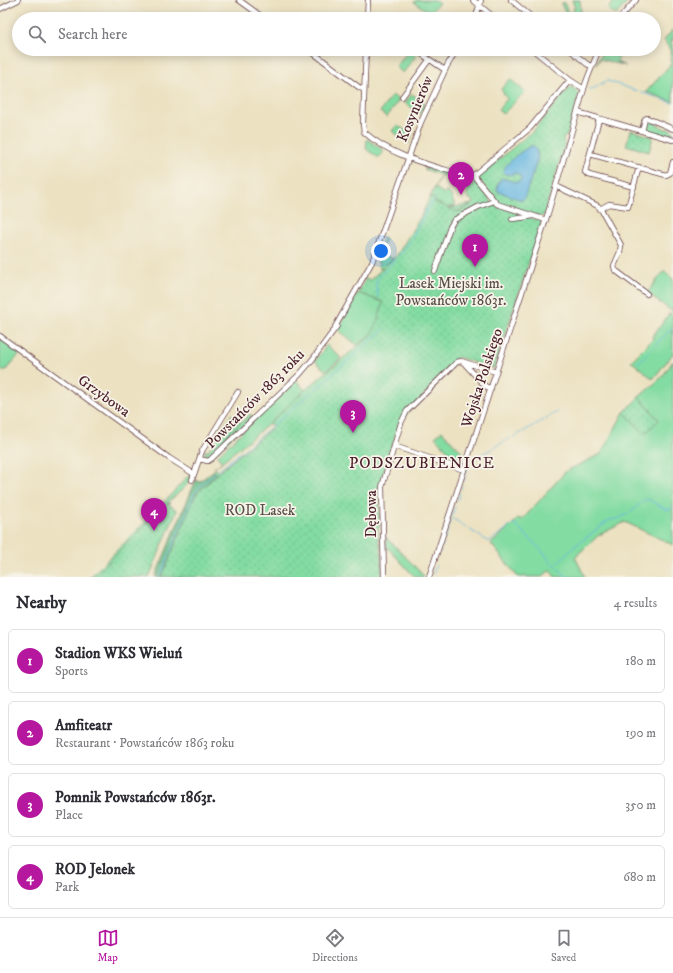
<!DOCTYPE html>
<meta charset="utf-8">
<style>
:root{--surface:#fff;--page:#f7f7f7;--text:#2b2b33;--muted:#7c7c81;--line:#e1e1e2;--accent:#b5179e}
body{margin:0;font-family:"IM FELL DW Pica",serif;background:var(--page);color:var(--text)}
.you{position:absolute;left:381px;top:251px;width:14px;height:14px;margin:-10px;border:3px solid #fff;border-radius:50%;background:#1a73e8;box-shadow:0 0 0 6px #1a73e833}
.badge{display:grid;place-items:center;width:26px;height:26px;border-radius:50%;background:var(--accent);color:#fff;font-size:13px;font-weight:700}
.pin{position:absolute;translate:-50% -33px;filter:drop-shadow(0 1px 2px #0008)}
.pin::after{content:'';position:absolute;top:21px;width:14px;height:12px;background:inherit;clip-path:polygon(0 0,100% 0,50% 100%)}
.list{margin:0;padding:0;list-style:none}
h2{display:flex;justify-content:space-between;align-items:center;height:52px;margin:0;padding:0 16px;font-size:17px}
h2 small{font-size:13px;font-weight:400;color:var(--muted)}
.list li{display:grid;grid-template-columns:26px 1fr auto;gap:12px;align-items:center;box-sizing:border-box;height:64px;margin:0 8px 8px;padding:0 8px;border:1px solid var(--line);border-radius:6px}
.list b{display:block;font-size:15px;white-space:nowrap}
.list p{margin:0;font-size:13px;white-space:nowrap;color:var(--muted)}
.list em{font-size:13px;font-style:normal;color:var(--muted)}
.icon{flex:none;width:22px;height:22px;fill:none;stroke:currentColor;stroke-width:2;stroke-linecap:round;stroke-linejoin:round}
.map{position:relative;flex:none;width:673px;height:577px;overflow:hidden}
.search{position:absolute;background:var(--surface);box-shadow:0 2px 10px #0003;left:12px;right:12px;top:12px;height:44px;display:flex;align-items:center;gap:10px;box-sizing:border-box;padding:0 14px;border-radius:22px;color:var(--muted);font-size:15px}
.sheet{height:340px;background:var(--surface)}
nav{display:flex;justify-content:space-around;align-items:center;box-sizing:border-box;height:56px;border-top:1px solid var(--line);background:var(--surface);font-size:11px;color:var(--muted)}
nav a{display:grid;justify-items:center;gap:2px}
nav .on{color:var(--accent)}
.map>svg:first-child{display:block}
.grass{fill:#83dca2;stroke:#667e66}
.forest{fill:url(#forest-crowns);stroke:#5a6e5a}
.park{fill:url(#park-dots);stroke:#667e66}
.water{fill:#66b7e1;stroke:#586b86}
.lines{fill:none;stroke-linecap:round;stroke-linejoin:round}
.stream{stroke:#66b7e1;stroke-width:1}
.minor-casing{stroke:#623c42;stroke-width:6}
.minor{stroke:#fff;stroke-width:4.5}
.labels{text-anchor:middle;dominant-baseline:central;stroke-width:3.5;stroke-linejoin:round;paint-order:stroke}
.street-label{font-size:15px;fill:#4a1f2b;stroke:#f7f3e8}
.park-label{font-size:15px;fill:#584e49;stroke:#f7f3e8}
.neighbourhood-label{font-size:16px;letter-spacing:1px;fill:#4a1f2b;stroke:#f7f3e8}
</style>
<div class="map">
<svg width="673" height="577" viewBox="0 0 673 577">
<defs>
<pattern id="forest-crowns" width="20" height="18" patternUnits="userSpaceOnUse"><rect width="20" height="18" fill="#6abc88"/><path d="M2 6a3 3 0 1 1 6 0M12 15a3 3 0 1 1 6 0" fill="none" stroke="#59986f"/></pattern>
<pattern id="park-dots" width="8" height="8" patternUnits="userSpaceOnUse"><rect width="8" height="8" fill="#83dca2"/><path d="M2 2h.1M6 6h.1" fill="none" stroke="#73bc8c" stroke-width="1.8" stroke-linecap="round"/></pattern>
</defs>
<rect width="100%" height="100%" fill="#f7f3e8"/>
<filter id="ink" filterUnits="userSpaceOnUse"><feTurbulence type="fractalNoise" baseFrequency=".025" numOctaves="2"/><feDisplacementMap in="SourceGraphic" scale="8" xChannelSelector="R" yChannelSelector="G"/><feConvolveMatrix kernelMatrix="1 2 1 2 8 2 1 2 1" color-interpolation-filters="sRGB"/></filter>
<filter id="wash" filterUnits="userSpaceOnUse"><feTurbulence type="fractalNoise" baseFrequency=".012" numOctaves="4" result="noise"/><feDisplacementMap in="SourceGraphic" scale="16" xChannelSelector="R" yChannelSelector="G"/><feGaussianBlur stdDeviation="0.9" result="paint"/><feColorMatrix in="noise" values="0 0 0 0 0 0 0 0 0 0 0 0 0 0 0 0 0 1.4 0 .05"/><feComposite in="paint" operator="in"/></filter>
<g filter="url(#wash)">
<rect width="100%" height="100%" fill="#ece2c2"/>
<path class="grass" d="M416 0H435L439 3 430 13 414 2Z
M572 0H580L581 13 578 19C568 19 565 13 561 4L564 2 569 15 574 13 573 9 575 8Z
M615 0H630L616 15 608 9Z
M672 29 673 30V40L671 41 673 49V102L646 92 671 64 670 50 664 40 671 32Z
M604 49H610L619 57 617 62 626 66 600 59 596 65Z
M409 50 416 56 403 73 396 67Z
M510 79 525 92 503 114 498 110 507 99 501 89Z
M412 94 425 103 420 114 405 103Z
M392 95 399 100 387 117 380 112Z
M648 119C655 122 659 126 665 129H668L673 131V139L646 130V129L644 128 646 121Z
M397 125 412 135 409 143 392 131Z
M367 139 384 151 379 158 366 149Z
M428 166 448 173 449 174 448 177 441 175 435 188 445 194 446 191 451 195 455 207 450 206V208L472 204 422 229 434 202 435 199 430 197 441 175 424 169Z
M383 237 385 239 380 253 393 259 380 269 377 258Z
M664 271 673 279V312L647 293Z
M358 293 383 302 422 310 370 336 357 345 337 329Z
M670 313 673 316V354L653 379 631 361 653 339 652 337Z
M0 338 20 354 4 372 0 368Z
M327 345 341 358 326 371 315 361Z
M673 361V545L625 522 599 535 575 557 585 577H555L550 570 542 577H518L491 544 519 518 522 520 566 471 601 454 624 412 645 434 659 420 639 397 662 377Z
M296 380 305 390 269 424 214 468 222 462 217 456Z
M232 414 241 422 222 440 250 414 253 417 209 459H205V450L209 452 208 451Z
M442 431 463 453 460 464 435 437Z
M190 474 192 475C188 487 177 494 168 502L170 503 169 504 167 503 94 577H90L153 514Z
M386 537 424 576V577H415L386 546Z"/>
<path class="forest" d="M213 471 217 474 208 482 162 577H155L196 480 200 481Z"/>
<path class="park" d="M572 87 579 93 567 136 564 137 563 142 565 144 544 215 541 217 501 204 497 202 478 178 479 176 534 130 569 88Z
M631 130 653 137 649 152 626 145Z
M475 180 494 205 528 216C532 219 537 219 542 222L503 341H499L497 344 501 347 494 368 487 367 458 357 433 384 399 423 379 488 380 527H378L379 544H381L382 577H162L196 494 217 474 213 471 215 469 219 472 274 426 269 424 305 390 370 336 376 326 383 302 358 293 366 278 370 280 397 255 421 216 430 197 435 199V202L458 212 471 205 474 202 468 198 467 192 469 188 473 185Z
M639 397 659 420 645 434 624 412Z
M167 503 177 510 149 577H94Z"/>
<path class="water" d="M531 146H534L537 151 538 158 524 199 521 200 497 191 498 184 501 178 516 182 520 181 521 177 516 173C511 174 507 177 503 172 504 164 523 149 531 146Z"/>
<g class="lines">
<path class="stream" d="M589 89C596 90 601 82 608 81L673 103
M378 297 376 284 377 279 406 248 430 204 435 200
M638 363 673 327
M514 437 557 412
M481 455 510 438
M469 463 470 462
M218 471 296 406 384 329
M464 481 468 467
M461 489 462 486
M457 501 460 493
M452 518 489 542 513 524H515L545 554 551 563 555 565 574 547 609 520C619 520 628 514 636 508 640 505 642 500 648 499L667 510 670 509 673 506
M451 519 455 507
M449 526 450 522
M444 540 448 529
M442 547 443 544
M440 552 441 551
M555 566 568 577
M433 574 436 565
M160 577 194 494 201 485 215 473"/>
</g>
</g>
<g filter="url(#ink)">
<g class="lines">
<g class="minor-casing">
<path id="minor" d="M239 0 265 19
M473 0 496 19
M511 0 534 19
M0 9 18 0
M367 19 368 0
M427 19 428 18
M475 19 481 0
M619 19 636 0
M308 49 360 88 364 89
M366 49 363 124 364 132C392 157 431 165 466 176H472L475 174 530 128 570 80
M414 49 445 70
M532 49 570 80 584 89
M569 49 587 64 591 66
M402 97 429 60
M577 112 673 140
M599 119 585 172 589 175 634 187
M642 131 645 119 647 118 673 129
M590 154 666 175 670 173 673 162
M473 175 497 204 546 220
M556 186 598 206 602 211 621 245 620 252 614 266 615 270 647 294
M600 209 609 204 628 207 639 167
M512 219 528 217 532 216
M435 271 450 227 454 220 478 207 494 201
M335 327 372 262 421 122 447 66 457 49
M0 336 169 458 194 474
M464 363 485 386 491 389
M394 446 464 470
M199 459 208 461 211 459 300 374 312 360 337 326
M192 480 202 451 238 392
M384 577 382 487 401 423 407 411 457 362 461 361 496 372
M429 577 548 213 586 82 599 49"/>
</g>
<use href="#minor" class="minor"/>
</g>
</g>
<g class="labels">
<g class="street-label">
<text transform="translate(415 109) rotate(-67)">Kosynierów</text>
<text transform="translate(482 378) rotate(-72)">Wojska Polskiego</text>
<text transform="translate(104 396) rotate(36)">Grzybowa</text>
<text transform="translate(255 399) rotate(-45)">Powstańców 1863 roku</text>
<text transform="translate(371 514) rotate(-90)">Dębowa</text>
</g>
<g class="park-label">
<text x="451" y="283">Lasek Miejski im.<tspan x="451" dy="17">Powstańców 1863r.</tspan></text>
<text x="260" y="510">ROD Lasek</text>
</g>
<g class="neighbourhood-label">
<text x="422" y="463">PODSZUBIENICE</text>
</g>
</g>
</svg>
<div class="you"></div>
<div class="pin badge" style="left:475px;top:267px">1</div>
<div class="pin badge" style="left:461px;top:195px">2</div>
<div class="pin badge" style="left:353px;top:433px">3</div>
<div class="pin badge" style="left:154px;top:531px">4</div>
<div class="search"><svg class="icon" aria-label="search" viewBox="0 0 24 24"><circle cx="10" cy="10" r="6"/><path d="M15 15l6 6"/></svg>Search here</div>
</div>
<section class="sheet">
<h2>Nearby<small>4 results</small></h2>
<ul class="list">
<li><span class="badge">1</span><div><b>Stadion WKS Wieluń</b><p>Sports</p></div><em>180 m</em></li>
<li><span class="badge">2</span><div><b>Amfiteatr</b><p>Restaurant · Powstańców 1863 roku</p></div><em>190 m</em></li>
<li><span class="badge">3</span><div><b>Pomnik Powstańców 1863r.</b><p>Place</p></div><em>350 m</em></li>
<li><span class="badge">4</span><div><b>ROD Jelonek</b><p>Park</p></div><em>680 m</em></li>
</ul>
</section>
<nav>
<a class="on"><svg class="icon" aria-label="map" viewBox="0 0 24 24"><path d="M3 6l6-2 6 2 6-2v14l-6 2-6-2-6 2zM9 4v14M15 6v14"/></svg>Map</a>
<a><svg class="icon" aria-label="directions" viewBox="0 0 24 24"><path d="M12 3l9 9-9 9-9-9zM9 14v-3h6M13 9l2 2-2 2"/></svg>Directions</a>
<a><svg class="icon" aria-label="saved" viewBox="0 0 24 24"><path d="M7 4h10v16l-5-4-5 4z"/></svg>Saved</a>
</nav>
